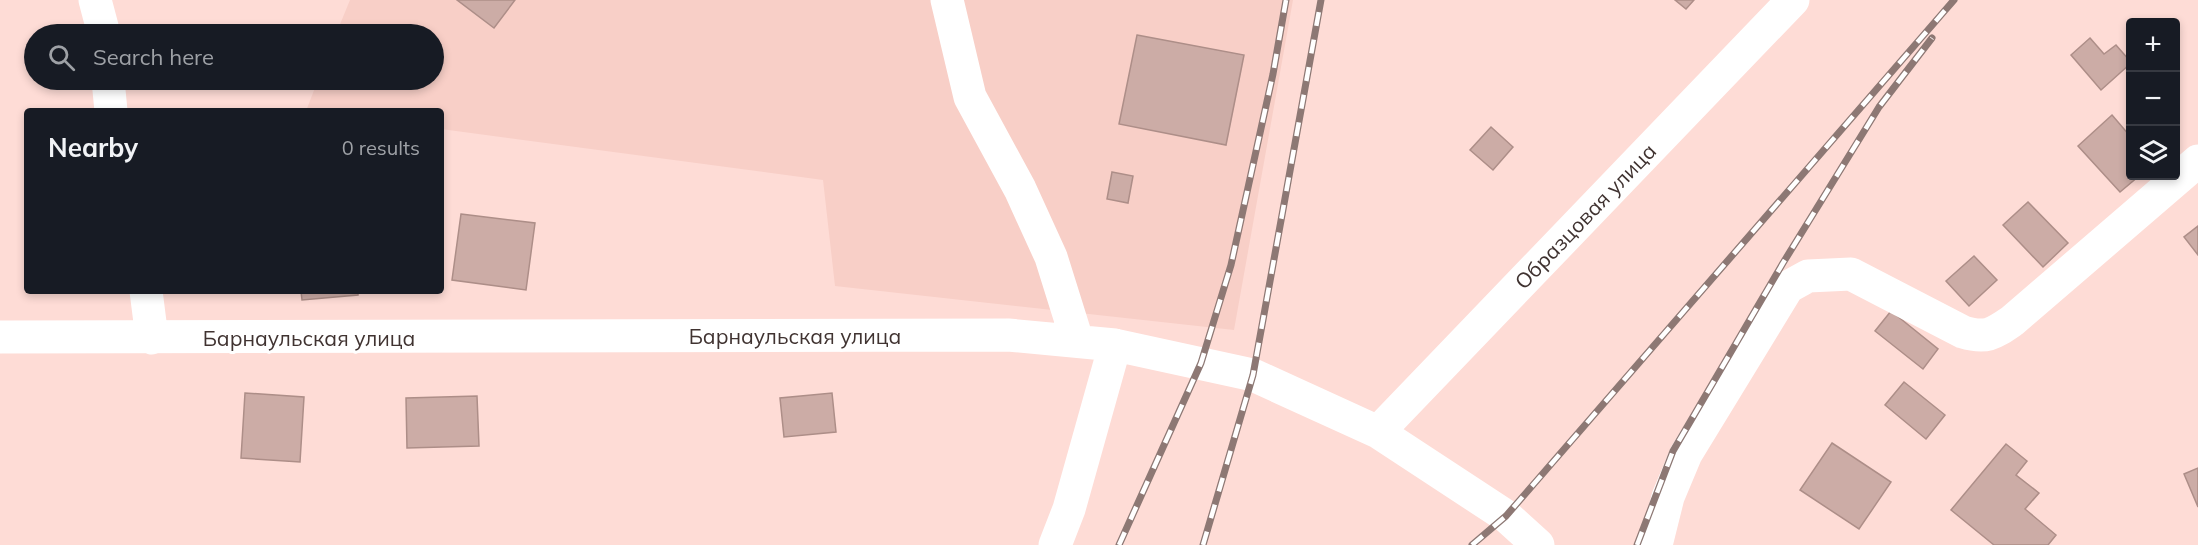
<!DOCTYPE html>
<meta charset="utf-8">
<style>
:root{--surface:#171b24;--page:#242831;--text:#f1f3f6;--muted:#9ea1a6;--line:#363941}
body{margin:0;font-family:Mulish,sans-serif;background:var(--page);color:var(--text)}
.controls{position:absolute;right:18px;top:18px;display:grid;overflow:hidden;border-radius:6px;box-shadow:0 3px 9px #0003}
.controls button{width:54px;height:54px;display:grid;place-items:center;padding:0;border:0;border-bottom:2px solid var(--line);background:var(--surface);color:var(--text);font:30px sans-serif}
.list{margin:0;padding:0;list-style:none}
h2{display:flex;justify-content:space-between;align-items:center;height:78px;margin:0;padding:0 24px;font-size:26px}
h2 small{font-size:20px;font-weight:400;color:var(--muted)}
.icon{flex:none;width:33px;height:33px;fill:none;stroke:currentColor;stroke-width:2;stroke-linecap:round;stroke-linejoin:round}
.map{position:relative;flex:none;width:2198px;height:545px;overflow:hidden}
.search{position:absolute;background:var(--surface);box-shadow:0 3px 9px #0003;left:24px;top:24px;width:420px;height:66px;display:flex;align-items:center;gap:15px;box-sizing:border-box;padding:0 21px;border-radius:33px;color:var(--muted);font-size:22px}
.panel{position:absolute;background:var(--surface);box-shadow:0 3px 9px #0003;left:24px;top:108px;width:420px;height:186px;border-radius:6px}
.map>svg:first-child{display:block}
.built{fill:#f8cfc7}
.building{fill:#ccaca6;stroke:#ad8e88;stroke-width:1.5}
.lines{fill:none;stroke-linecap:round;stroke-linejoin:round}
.minor{stroke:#fff;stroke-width:33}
.rail-casing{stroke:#8d7874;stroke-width:7}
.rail{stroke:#fff;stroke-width:4.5;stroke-dasharray:14;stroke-linecap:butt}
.labels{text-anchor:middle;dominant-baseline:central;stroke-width:6;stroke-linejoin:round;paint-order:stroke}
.street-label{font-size:21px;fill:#403331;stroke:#fff}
</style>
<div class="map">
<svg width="2198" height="545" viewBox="0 0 2198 545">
<rect width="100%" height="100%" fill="#fedcd6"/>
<path class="built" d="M350 0H1293L1234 330 835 286 823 180 441 129V111H306L318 80H434V34H336Z"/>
<path class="building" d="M457 0H515L494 28Z
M1675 0H1694L1686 9Z
M1137 35 1244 55 1226 145 1119 124Z
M2090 38 2104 54 2116 45 2130 61V64L2101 90 2071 55Z
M2112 115 2130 136V176H2139L2120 192 2078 146Z
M1491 127 1513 147 1493 170 1470 150Z
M1112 172 1133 176 1128 203 1107 199Z
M2028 202 2068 243 2043 267 2003 225Z
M461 214 535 223 526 290 452 280Z
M2198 226V255L2184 237Z
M1974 256 1997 280 1969 306 1946 281Z
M301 291H358V295L302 300Z
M1891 311 1938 349 1923 369 1875 331Z
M1904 382 1945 415 1926 439 1885 405Z
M245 393 304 397 300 462 241 458Z
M832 393 836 432 784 437 780 398Z
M477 396 479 446 407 448 406 398Z
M1832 443 1891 482 1859 529 1800 490Z
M2006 444 2027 461 2016 475 2039 493 2025 509 2056 535 2048 545H1994L1951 510Z
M2198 468V507L2184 474Z"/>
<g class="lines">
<path class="minor" d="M95 0 104 34
M947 0 970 97 1020 189 1051 257 1077 340
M108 80 111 111
M146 291 152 338
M0 337 1008 335 1115 345 1253 375 1378 432 1506 516 1538 545
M1378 432 1793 0
M1055 545 1069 509 1115 345
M1656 545 1668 497 1686 454 1788 287 1808 276 1851 274 1963 332C1986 339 1993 334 2012 321L2198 161"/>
<g class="rail-casing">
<path id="rail" d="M1119 545 1201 363 1231 265 1273 74 1286 0
M1203 545 1253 375 1321 0
M1472 545 1506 516 1954 0
M1637 545 1673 451 1783 263 1879 107 1932 38"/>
</g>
<use href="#rail" class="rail"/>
</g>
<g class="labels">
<g class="street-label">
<text transform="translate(1585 216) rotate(-46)">Образцовая улица</text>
<text x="795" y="336">Барнаульская улица</text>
<text x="309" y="338">Барнаульская улица</text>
</g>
</g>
</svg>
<div class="controls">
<button>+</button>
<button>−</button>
<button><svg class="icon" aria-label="layers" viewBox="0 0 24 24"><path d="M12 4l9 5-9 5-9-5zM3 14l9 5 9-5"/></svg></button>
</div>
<div class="search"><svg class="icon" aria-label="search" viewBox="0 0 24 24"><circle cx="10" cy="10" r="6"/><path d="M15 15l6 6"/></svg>Search here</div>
<section class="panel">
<h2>Nearby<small>0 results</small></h2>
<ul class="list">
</ul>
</section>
</div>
